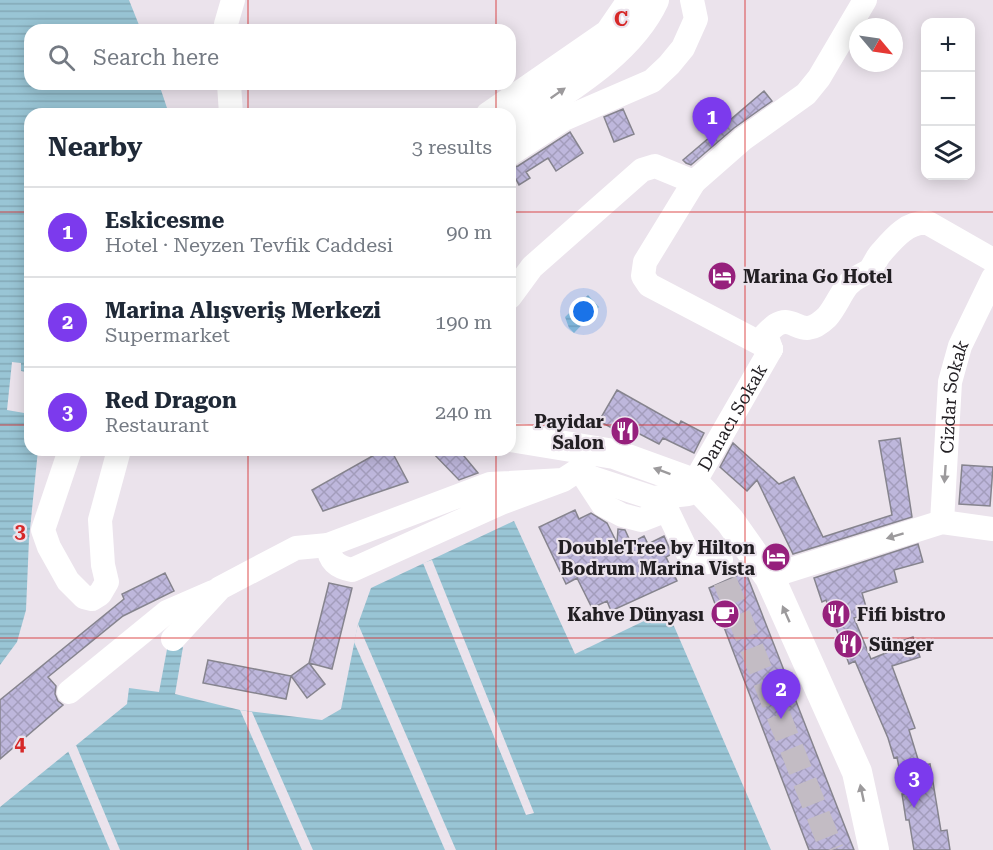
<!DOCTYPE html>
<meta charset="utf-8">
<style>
:root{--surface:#fff;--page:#f6f6f7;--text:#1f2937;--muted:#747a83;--line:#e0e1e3;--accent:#7c3aed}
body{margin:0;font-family:"Roboto Serif",serif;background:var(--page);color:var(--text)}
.controls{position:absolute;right:18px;top:18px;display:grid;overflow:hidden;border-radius:12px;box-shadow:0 3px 15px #0003}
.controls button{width:54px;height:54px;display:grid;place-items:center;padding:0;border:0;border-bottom:2px solid var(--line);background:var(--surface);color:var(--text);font:30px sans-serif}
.compass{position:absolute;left:849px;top:18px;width:54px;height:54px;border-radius:50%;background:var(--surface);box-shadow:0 3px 15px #0003;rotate:119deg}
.you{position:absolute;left:584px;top:312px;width:21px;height:21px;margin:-15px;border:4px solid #fff;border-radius:50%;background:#1a73e8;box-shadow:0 0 0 9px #1a73e833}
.badge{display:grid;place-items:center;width:39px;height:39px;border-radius:50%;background:var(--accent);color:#fff;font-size:20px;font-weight:700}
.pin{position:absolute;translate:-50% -50px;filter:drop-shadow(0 2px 3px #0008)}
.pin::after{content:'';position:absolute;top:32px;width:21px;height:18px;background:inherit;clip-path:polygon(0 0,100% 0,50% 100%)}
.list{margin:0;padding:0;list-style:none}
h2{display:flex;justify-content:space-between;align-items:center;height:78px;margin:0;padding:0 24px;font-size:26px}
h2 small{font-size:20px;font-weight:400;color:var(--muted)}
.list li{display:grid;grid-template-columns:39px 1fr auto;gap:18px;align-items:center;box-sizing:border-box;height:90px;padding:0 24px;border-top:2px solid var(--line)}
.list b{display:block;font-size:22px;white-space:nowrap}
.list p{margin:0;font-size:20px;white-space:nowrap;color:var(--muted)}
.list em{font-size:20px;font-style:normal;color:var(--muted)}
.icon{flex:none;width:33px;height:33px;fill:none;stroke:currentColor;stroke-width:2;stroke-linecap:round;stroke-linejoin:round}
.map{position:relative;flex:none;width:993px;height:850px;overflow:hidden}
.search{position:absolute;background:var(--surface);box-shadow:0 3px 15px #0003;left:24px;top:24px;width:492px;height:66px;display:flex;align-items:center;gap:15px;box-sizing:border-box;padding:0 21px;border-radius:18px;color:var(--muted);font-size:22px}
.panel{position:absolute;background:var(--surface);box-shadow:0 3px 15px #0003;left:24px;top:108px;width:492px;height:348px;border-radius:18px}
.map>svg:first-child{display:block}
.water{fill:url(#water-rules)}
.pier{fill:#ebe3ec}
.building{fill:url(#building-cross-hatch);stroke:#86848e;stroke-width:1.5}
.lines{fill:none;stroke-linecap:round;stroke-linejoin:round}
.minor-tunnel{stroke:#c3bcc4;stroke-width:24;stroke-dasharray:24 12;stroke-linecap:butt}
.minor{stroke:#fff;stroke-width:24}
.major{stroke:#fff;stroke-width:30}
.oneway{fill:#9c9a9c}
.grid{fill:none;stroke:#d62828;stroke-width:1.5;stroke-opacity:0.55}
.labels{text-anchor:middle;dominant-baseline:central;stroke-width:4.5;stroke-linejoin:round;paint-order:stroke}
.poi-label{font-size:18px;font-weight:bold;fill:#221f23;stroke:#ebe3ec;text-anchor:start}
.street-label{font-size:18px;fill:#221f23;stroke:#ebe3ec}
.grid-label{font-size:20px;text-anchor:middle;font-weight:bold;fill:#d62828;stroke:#ebe3ec;stroke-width:4.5;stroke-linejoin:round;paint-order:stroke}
</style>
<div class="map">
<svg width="993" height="850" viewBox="0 0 993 850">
<defs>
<pattern id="water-rules" width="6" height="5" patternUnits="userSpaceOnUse" patternTransform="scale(1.5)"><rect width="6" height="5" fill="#99c5d5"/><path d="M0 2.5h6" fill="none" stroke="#84a9b7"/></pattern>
<pattern id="building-cross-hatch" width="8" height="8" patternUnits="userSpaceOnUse" patternTransform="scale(1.5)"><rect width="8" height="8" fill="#beb7dc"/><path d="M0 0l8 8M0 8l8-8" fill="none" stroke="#a39dbc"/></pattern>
</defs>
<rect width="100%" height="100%" fill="#ebe3ec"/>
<path class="water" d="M0 0H129L141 30H30V84H159L169 114H30V373L21 371V363L12 362 7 410 30 414V450H38L29 539 26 610 17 642 0 665Z
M588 295 599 307 574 333 569 328 565 317Z
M514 521 575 654 667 610 771 850H0V807L127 704 129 688 159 692 168 644 183 647 175 694 240 710 322 720 341 709 358 624 371 588Z"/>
<path class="pier" d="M432 560 534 813 526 815 423 563Z
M358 624 456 850H445L354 642Z
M240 710 252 712 313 850H302Z
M76 745 120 850H110L68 751Z"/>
<path class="building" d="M764 91 772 101 734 128 691 165 686 163 683 160Z
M623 109 634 134 614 142 604 117Z
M570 132 583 153 556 171 548 158 526 172 530 178 519 185 510 168 518 166Z
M617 390 679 425 681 421 704 433 694 453 663 438 659 444 634 431 630 438 599 421Z
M900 438 912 517 793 554 757 480 747 491 720 467 733 443 779 484 794 477 823 537 892 515 879 441Z
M383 450H391L408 482 323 511 312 490Z
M430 450H459L478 473 459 480Z
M962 465 993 467 990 506 959 504Z
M575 510 579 519 591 513 607 523 617 543 618 529 625 530 631 543 644 536 648 544 664 536 672 554 666 557 677 581 611 611 607 601 592 608 577 578 566 584 539 527Z
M918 544 923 562 894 570 897 582 862 593 868 614 854 618 871 659 898 648 896 643 913 637 920 657 892 666 915 728 909 730 920 766 930 764 941 831 947 830 950 850H914L909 820H906L902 794H904L897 757 894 758 888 738 855 661 849 664 826 600 822 602 814 578Z
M745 572 746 573 854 850H809L709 588Z
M165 573 174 591 123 616 48 677 56 686 55 694 58 701 63 705 0 759V700L124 599 122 594Z
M329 583 352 588 332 669 309 663Z
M208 660 291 676 286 699 203 683Z
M309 663 325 684 307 698 291 676Z"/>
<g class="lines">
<path class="minor-tunnel" d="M725 581 832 850"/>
<g class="minor">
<path d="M226 30V24L233 0"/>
<path d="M229 84 231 114"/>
<path d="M488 114 607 32 629 0"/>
<path d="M510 154 564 119 652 81 669 65 683 48 696 19 692 0"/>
<path d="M510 297 532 267 642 170 655 166 694 182"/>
<path d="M771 349 649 285 643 276 645 262 694 182 743 139 806 94 819 78 865 0"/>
<path d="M771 349 766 334C769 331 773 327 776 325 796 313 800 343 827 317 835 308 840 295 847 286 854 277 862 276 870 270 874 265 876 259 880 254 893 239 907 221 928 223L993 260"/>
<path d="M70 450 43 530 49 547 68 581 84 597 92 599 100 594 107 582 103 565 100 520 119 450"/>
<path d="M580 470 603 505 622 515 641 520 667 510 693 564 721 560"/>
<path d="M581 471 592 478 653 498 688 494 695 486"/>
<path d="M563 480 490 484 328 545C329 561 337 567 352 570L501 503 563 480 580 469"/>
<path id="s1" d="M694 483 771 349"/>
<path id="s2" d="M942 522 950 382 960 346 993 278"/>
<path d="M770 578 787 571 942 522 993 529"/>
<path d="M173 639 220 588 296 548 328 545"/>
<path d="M69 692 167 612 213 592"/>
</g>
<path class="major" d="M510 127C559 93 628 56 654 0
M510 437 614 454 694 483 730 521 770 578 857 772 874 850"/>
</g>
<defs><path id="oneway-solid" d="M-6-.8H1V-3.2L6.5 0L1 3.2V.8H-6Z" transform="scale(1.5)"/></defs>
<g class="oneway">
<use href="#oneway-solid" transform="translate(558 93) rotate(-35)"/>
<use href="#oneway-solid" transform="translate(662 471) rotate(-160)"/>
<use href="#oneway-solid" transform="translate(945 474) rotate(94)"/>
<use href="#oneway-solid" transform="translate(895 536) rotate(163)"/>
<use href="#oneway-solid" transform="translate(786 614) rotate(-114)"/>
<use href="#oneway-solid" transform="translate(862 793) rotate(-102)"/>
</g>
<path class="grid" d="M248 0V30M496 0V30M745 0V850M248 84V114M496 84V114M0 212H30M510 212H993M0 425H30M510 425H993M248 450V850M496 450V850M0 638H993"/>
<defs>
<g id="hotel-disc" transform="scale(1.5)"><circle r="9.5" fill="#96207c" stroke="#ebe3ec"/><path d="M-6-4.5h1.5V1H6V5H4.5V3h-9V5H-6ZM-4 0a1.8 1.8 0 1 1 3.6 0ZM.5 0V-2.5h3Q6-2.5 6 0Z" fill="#fff"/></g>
<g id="restaurant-disc" transform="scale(1.5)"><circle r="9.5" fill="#96207c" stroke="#ebe3ec"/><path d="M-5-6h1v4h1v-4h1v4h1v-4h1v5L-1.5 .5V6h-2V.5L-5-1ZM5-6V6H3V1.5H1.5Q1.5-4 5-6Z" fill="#fff"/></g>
<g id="cafe-disc" transform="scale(1.5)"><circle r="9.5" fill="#96207c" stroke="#ebe3ec"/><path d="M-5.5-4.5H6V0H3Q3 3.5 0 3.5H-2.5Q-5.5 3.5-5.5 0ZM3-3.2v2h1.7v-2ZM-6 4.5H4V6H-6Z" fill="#fff"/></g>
</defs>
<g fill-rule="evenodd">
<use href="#hotel-disc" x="722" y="276"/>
<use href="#restaurant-disc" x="625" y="431"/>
<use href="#hotel-disc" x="776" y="557"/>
<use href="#cafe-disc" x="725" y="614"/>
<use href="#restaurant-disc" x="836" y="614"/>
<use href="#restaurant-disc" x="848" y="644"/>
</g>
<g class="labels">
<g class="poi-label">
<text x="743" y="276">Marina Go Hotel</text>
<text x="604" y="421" text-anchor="end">Payidar<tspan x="604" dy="21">Salon</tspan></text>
<text x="755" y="547" text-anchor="end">DoubleTree by Hilton<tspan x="755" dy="21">Bodrum Marina Vista</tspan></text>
<text x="704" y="614" text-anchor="end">Kahve Dünyası</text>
<text x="857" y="614">Fifi bistro</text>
<text x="869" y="644">Sünger</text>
</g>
<g class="street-label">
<text stroke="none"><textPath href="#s2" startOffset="126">Cizdar Sokak</textPath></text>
<text stroke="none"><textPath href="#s1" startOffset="76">Danacı Sokak</textPath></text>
</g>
</g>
<g class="grid-label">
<text x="621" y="26">C</text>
<text x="20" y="538">3</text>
<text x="20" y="751">4</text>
</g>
</svg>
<div class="controls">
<button>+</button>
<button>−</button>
<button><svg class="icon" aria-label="layers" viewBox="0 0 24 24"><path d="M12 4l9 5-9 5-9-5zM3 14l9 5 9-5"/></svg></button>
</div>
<svg class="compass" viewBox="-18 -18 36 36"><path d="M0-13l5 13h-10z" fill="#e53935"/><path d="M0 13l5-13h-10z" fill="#747a83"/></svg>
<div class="you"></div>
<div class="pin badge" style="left:712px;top:147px">1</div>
<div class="pin badge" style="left:781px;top:719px">2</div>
<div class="pin badge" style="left:914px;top:808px">3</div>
<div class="search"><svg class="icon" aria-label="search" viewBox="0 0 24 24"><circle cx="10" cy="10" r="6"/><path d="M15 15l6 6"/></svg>Search here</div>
<section class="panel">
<h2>Nearby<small>3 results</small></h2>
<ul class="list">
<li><span class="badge">1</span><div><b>Eskicesme</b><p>Hotel · Neyzen Tevfik Caddesi</p></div><em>90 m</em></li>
<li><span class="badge">2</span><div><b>Marina Alışveriş Merkezi</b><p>Supermarket</p></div><em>190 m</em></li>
<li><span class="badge">3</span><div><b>Red Dragon</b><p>Restaurant</p></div><em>240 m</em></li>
</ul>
</section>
</div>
